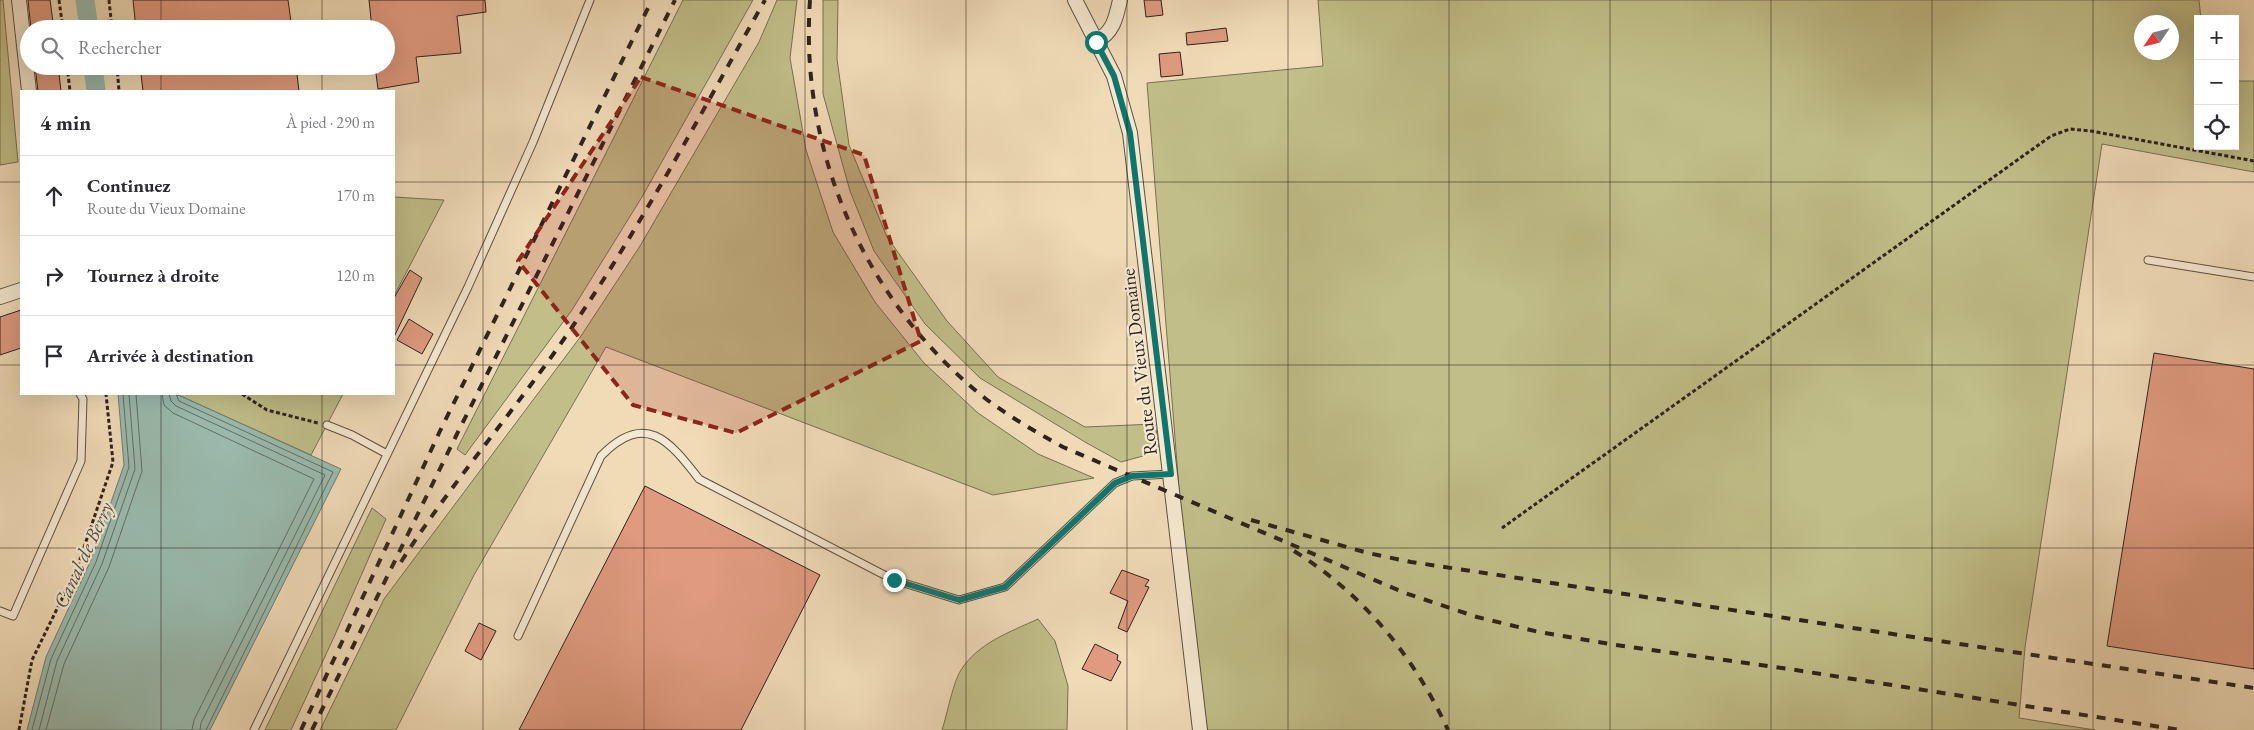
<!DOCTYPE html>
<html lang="fr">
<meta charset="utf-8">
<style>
:root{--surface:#fff;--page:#f7f7f7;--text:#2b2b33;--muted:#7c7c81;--line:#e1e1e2}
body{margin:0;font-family:"EB Garamond",serif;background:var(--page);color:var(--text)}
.controls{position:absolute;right:15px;top:15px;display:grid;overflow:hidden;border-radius:0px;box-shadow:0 5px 20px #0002}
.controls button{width:45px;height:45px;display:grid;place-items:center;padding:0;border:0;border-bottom:1px solid var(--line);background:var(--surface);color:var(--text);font:25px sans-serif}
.compass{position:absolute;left:2134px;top:15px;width:45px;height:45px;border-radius:50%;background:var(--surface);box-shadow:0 5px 20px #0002;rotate:235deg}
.stop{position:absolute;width:15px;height:15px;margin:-11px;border:4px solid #0f766e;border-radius:50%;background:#fff}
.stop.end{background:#0f766e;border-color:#fff;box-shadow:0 1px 5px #0008}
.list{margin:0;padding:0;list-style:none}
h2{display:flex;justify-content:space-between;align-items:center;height:65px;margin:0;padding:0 20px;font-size:21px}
h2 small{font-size:16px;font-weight:400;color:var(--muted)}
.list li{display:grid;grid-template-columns:32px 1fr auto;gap:15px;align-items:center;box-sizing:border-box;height:80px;padding:0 20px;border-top:1px solid var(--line)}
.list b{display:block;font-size:19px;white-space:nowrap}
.list p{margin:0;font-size:16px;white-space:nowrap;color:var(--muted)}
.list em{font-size:16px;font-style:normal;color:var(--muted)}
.icon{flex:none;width:28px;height:28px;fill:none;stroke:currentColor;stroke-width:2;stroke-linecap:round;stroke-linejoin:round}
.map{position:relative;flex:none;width:2254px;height:730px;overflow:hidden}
.search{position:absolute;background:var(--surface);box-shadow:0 5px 20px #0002;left:20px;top:20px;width:375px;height:55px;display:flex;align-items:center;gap:12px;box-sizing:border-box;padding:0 18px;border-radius:28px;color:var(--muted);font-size:19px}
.panel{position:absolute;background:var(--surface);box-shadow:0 5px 20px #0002;left:20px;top:90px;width:375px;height:305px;border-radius:0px}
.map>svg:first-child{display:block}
.green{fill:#c1be89;stroke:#787054;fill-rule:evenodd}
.water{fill:#9abbaf;stroke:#6f7e75}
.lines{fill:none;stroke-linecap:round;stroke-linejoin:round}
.shore{stroke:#646e66;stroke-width:1}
.canal{stroke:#9abbaf;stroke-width:19}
.building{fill:#df9a7f;stroke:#2e221e}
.lane-casing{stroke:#5e5044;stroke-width:9}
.street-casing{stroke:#5e5044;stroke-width:16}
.path{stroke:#2e221e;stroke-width:3;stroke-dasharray:4 2.5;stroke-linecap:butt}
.lane{stroke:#f5e8d0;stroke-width:7}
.street{stroke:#f5e8d0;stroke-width:14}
.rail{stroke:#2e221e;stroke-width:4;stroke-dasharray:9 9;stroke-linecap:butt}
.route{stroke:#0f766e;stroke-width:6}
.marked{fill:#8f2418;fill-opacity:0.2;stroke:#8f2418;stroke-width:4;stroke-dasharray:10 6;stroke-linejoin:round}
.grid{fill:none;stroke:#2e221e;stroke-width:1;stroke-opacity:0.55}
.labels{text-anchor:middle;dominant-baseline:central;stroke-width:4.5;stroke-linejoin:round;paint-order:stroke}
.street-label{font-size:19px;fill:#2e221e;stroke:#f5e8d0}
.water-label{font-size:20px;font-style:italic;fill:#4e504a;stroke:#f5e8d0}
</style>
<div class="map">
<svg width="2254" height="730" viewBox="0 0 2254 730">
<rect width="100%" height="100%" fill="#f0dbb7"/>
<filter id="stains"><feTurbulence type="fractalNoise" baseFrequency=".004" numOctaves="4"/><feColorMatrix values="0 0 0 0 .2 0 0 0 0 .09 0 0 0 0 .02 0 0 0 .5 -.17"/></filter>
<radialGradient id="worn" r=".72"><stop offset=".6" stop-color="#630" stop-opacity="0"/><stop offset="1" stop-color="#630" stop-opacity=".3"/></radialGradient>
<path class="green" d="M0 0H3L18 162 0 165Z
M683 0H753L642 197 572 310 465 455 457 449Z
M777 0H797L790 58 806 150 833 232 875 302 924 363 978 413 1038 454 1094 478 993 495 606 347 474 575 396 730H320L384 599 581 336 640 246 759 42Z
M823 0H838L837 59 849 145 887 237 947 321 998 377 1085 427 1155 424 1159 446 1154 453 1121 462 1085 442 980 378 925 324 874 251 850 191 823 94Z
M1318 0H2199L2201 19H2198V146H2235V81H2254V172L2102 144 2025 647 2019 718 2095 730H1198L1147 83 1323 66ZM2142 22H2172V52H2142Z
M394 197 444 200 394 296Z
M176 394H343L311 455Z
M372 508 386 519 334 637 291 730H265Z
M1038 619 1055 641 1068 686 1067 730H942C947 715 953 682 961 670 978 643 1010 632 1038 619Z"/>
<path class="water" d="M118 394H176L341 469 210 730H27L46 657 91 560 124 465Z"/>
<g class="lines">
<path class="shore" d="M162 394 164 405 173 413 314 479 194 720 192 730
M169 394 171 401 176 406 325 475 201 723 200 730
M176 394 179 401 333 472 206 730
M32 730 51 659 96 562 129 467 123 394
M39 730 57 661 102 564 135 469 129 394
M46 730 64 664 109 567 142 471 136 394"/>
<path class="canal" d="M85 0 89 29
M93 66 96 91"/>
</g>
<path class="building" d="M28 0H50L54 29H31Z
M133 0H288L292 29H136Z
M369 0H485L486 12 457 16 461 53 416 57 419 82 378 89 375 66H386V29H372Z
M1144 0H1161L1163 15 1146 17Z
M1226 28 1228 41 1187 45 1186 33Z
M1180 52 1183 75 1161 77 1159 54Z
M35 66H58L61 91H38Z
M140 66H296L299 91H143Z
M410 270 422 278 394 337V298Z
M21 310V348L0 355V317Z
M409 319 433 334 422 354 397 340Z
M2154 353 2254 369V669L2107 646Z
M645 486 820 575 741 730H519Z
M1122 570 1149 580 1145 586 1149 587 1127 632 1118 628 1128 601 1110 593Z
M479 623 496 631 481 660 465 651Z
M1095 644 1118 655 1117 660 1121 662 1111 681 1082 669Z"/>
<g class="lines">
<g class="lane-casing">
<path id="lane" d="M2148 260 2254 277
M327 425 352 435 387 454
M0 611 13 616 81 461 83 399 80 394
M518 636 601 456C645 411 669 440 699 479L894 580 959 600 1005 587 1115 483 1132 476 1171 474
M254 730 468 287 533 142 590 0"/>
</g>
<g class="street-casing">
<path id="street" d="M19 0 29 91
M1075 0 1114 76 1130 133 1200 730
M1096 41C1113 33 1116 18 1120 0
M0 297 21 290"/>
</g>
<path class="path" d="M59 0 63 29
M109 0 112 29
M67 66 70 91
M117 66 119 91
M242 394 267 410 318 423
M1502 528 2051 136 2070 129 2091 131 2254 161
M19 730 32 660 77 568 113 462 106 394"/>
<use href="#lane" class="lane"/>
<use href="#street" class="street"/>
<path class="rail" d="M810 0C799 153 866 304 986 399 1010 417 1036 432 1063 447L1405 593 1477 617 1539 632 1616 645 1789 669 2180 730
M1251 520 1368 553 1411 562 2254 688
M1294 551C1363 594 1414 656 1448 730
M401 562C451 483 513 413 566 336 640 229 701 113 765 0
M301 730 440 431 652 0
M312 730 456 436 675 0"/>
</g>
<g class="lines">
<path class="route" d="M894 580 959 600 1005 587 1115 483 1132 476 1171 474 1130 133 1114 76 1096 42"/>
</g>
<path class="marked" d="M641 77 864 155 921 341 736 433 633 405 518 261Z"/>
<path class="grid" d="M161 0V29M322 0V29M483 0V730M644 0V730M805 0V730M966 0V730M1127 0V730M1288 0V730M1449 0V730M1610 0V730M1771 0V730M1932 0V730M2093 0V730M161 66V91M322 66V91M0 182H21M394 182H2254M0 365H21M394 365H2254M161 394V730M322 394V730M0 548H2254"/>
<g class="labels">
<g class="street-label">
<text transform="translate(1139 362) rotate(-97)">Route du Vieux Domaine</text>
</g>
<g class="water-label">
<text transform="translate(83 555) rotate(-65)">Canal de Berry</text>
</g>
</g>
<rect width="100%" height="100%" filter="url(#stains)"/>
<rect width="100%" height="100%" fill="url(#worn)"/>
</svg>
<div class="controls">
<button>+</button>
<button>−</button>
<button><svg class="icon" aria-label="locate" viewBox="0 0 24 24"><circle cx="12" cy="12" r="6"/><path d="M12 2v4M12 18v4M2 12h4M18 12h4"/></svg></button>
</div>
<svg class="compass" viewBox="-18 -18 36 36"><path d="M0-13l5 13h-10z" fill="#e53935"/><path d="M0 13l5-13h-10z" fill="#7c7c81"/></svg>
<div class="stop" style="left:1096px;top:42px"></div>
<div class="stop end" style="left:894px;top:580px"></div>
<div class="search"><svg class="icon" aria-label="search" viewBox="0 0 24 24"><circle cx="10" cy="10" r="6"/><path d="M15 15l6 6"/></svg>Rechercher</div>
<section class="panel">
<h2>4 min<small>À pied · 290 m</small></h2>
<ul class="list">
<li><svg class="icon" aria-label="ahead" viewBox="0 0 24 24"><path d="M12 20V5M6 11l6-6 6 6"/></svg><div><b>Continuez</b><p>Route du Vieux Domaine</p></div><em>170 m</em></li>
<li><svg class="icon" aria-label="right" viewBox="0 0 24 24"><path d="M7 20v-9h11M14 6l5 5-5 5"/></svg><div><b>Tournez à droite</b></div><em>120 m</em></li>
<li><svg class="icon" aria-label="arrive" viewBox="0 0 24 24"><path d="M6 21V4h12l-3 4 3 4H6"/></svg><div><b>Arrivée à destination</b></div></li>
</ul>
</section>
</div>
